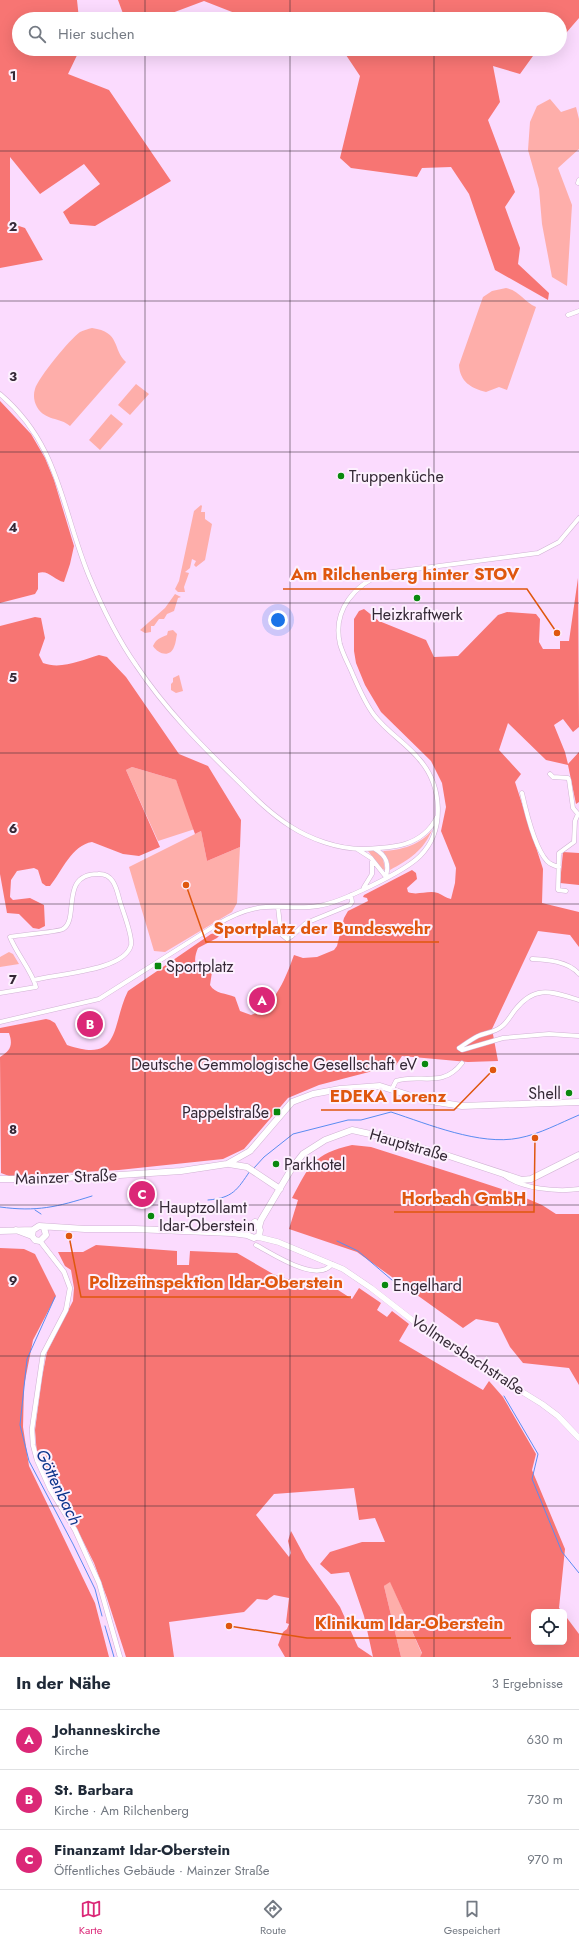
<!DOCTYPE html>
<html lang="de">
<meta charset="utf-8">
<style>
:root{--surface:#fff;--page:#f6f6f7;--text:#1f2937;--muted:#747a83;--line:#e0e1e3;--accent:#db2777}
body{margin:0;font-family:Jost,sans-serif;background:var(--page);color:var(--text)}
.controls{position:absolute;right:12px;bottom:12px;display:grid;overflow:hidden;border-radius:6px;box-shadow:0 4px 16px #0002}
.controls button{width:36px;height:36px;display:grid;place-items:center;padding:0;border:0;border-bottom:1px solid var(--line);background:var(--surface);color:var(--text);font:20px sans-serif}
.you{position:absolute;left:278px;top:620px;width:14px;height:14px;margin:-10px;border:3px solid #fff;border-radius:50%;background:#1a73e8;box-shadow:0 0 0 6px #1a73e833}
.badge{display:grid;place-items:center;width:26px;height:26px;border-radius:50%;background:var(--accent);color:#fff;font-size:13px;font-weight:700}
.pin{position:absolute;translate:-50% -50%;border:2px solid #fff;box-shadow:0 1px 4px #0006}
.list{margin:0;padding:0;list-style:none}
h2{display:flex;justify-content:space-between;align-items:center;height:52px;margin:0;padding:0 16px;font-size:17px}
h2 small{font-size:13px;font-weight:400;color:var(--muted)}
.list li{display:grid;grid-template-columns:26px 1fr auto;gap:12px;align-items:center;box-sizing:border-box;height:60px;padding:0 16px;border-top:1px solid var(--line)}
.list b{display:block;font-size:15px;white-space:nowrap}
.list p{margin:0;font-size:13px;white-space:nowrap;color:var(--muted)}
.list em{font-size:13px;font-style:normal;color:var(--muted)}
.icon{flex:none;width:22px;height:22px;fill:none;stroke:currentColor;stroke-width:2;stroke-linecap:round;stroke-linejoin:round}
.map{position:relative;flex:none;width:579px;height:1657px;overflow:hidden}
.search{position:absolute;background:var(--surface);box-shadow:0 4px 16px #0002;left:12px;right:12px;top:12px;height:44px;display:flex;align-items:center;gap:10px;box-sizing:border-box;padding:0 14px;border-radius:22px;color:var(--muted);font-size:15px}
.sheet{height:232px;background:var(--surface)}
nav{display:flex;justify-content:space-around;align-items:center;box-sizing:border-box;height:56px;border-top:1px solid var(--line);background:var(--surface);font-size:11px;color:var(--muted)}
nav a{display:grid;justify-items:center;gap:2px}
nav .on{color:var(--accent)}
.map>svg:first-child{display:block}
.green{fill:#feaeaa}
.forest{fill:#f77573;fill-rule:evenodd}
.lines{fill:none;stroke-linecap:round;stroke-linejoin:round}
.stream{stroke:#5a8cf1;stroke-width:1}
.minor-casing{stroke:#d0b2d3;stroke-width:5}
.tertiary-casing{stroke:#d0b2d3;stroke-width:5.5}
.secondary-casing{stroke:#d0b2d3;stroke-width:6}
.primary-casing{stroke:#d0b2d3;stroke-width:7}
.minor{stroke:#fff;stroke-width:4}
.tertiary{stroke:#fff;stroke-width:4.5}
.secondary{stroke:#fff;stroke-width:5.5}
.primary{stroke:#fff;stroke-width:6}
.grid{fill:none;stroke:#342835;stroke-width:1;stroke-opacity:0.55}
.poi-dot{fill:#09880e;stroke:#fdf0fe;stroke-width:1.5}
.labels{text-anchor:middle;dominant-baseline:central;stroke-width:4;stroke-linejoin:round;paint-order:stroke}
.poi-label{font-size:16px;fill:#342835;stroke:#fdf0fe;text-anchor:start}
.street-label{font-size:16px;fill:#342835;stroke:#fdf0fe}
.water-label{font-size:17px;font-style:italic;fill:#0b338b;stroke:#fdf0fe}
.grid-label{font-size:13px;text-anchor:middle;font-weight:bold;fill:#342835;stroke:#fdf0fe;stroke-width:4;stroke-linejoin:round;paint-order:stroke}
.leader{fill:none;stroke:#df570e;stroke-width:1.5}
.callout-dot{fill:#df570e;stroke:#fdf0fe;stroke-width:1.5}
.callout-label{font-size:17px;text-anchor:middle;font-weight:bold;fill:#df570e;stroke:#fdf0fe;stroke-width:4;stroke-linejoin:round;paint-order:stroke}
</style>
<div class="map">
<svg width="579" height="1657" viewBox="0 0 579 1657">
<rect width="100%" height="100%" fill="#fbdbfe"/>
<path class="green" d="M550 99 561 112 576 107 579 119V149L558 168 572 205 567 286 552 277 542 224 539 189 528 150 530 122 537 106Z
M506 288C520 291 524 302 536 307L507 390 499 387 486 392C471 388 460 382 459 365L483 297 492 291Z
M92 328C121 332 112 349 126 362L70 426C60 417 45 421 37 407 34 402 33 395 35 389 38 378 70 339 80 332 84 330 88 329 92 328Z
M136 384 149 394 130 415 118 405Z
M111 414 123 424 100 450 89 440Z
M201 505 202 506 201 512H205V519L212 524 205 560 196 567 194 565 196 561 192 559 190 568 185 572 189 573 184 587 185 592H178L175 589 179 581 194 511Z
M175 594 181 597 178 598 174 611 167 614 164 619H159L154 626H151V632L145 633 140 630 165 608Z
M173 630 177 634C176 638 176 643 174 647 170 658 158 654 153 646 156 639 160 638 167 635L168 631Z
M179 675 183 691 176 693 171 690V684L173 682V678Z
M132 767 176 780 195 829 158 841 126 770Z
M432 830C424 850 409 860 390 870L389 862 383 851C402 850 420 845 432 830Z
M201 831 207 861 240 847 237 903 232 912 165 952 154 951 129 867Z
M368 851H375L383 858 385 870 382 869Z
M9 952 13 954 19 964 0 967V957Z
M390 1581 422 1654 420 1657H401L384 1586Z"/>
<path class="forest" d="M0 0H77L79 19H19V49H80L68 74 109 90 171 181 95 226 70 224 63 212 100 184 84 164 40 194 10 157V223L25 228 43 260 0 268Z
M118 0H579V18L560 40V19H250L204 1 172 13 171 19H125Z
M342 49H538L520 74 493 66 500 102 488 120 515 192 505 207 520 248 518 264 549 293 548 300 495 270 469 194 451 167 422 168 417 177 351 168 340 158 360 76Z
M0 401 31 434 45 458 54 480 74 546 70 564 64 582C54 580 48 569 38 573V589L35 594 0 603Z
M578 578 579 727 573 732 563 719 554 725 565 752 568 764 579 752V802L576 804 568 765 546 760 508 723 499 750 521 774 515 782 543 869 542 903 579 912V947L570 935 538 931 492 1029 498 1061 468 1062 402 1056 396 1065 319 1085 288 1098 244 1149 223 1159 119 1170 9 1176 1 1173 0 1057C11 1050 13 1045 9 1033H0V1028L46 1019 50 1020 55 1023 67 1045C122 1064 111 1025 128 991L211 934 216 933 219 936 217 938 198 948C195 955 193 963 199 970 205 967 208 968 212 972L210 985C215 994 226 993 235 997L240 1011 251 1015C275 1007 286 977 294 955L303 958 317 957 334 950 337 946 344 918 348 911 368 901 367 898 363 897 364 895 412 870 416 873 417 879 407 888 408 892C417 896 428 890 438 893 443 895 446 898 451 899L455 883 456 868 441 831 446 807 442 783 431 761 381 712 365 685 356 663 354 651V619L359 611 364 609 379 621 426 640 434 657 458 656 498 615 507 612 536 614 540 619 539 642 543 649H560V641H569Z
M35 617 41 618 45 638 39 655 43 663C61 670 82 660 99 655L107 657 126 677 179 754 208 766 241 820 240 847 207 861 201 831 195 834 176 780 132 767 126 770 160 847 139 856 123 854 92 842C72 845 62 871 50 886H46L42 883 38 870 34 868 17 871 11 880 10 897 13 900 30 898 44 905 45 926 39 929 33 928 19 914 7 913 0 874V626Z
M563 852 579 853V885L560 883Z
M352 1145 371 1147 462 1176 514 1193 542 1205 556 1214H579V1385L569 1368 523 1363 510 1347 498 1323 476 1319 463 1328 357 1252 289 1229 298 1200 292 1198C309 1166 313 1154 352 1145Z
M96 1245 177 1251V1265H189L190 1251 237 1253 273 1274 312 1287 338 1290 352 1299 359 1288 381 1303 377 1310 387 1317 392 1311 409 1324 399 1341 483 1390 489 1381 503 1397 536 1454 532 1470 565 1549 559 1608 563 1612H534V1642H564V1614L579 1634V1657H420L422 1653 390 1582 384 1586 401 1657H285L278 1645 283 1632 287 1629 289 1624 286 1623 289 1598 274 1595 267 1600 257 1599 244 1612 169 1622 174 1657H126L107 1598 94 1563 68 1511 37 1455 35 1430 42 1377 47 1352 73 1301 74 1288 71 1270 65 1266 58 1252H83ZM354 1488 359 1520 375 1518 385 1542H362L330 1552 320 1564 331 1574 349 1572 364 1616 373 1657 358 1647 340 1607 306 1559 291 1531 288 1541 291 1553 289 1557 256 1515 274 1494Z
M0 1248 24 1249 35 1254 56 1296 33 1340 24 1386 23 1427 29 1466 95 1603 109 1657H0Z"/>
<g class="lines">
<path class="stream" d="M254 1168 264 1157 293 1134 348 1120H361L391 1112C428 1124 480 1146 519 1138 540 1134 560 1123 579 1115
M208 1200C233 1198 237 1190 250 1171
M0 1207C37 1212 57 1207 92 1196
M35 1210 41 1214
M337 1241 358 1251 399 1286
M55 1297 27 1359 20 1425 29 1461 73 1544 95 1589 102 1616
M504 1396 538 1454 532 1479 562 1552 579 1573
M105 1626 114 1657"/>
<g class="minor-casing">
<path id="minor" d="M578 183 579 180
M568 315 579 311
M0 394C60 445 61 508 89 576 102 607 117 638 136 665 165 709 202 746 240 783 255 798 271 814 290 826 310 839 338 849 362 849 392 848 422 847 437 817
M550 774 553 777 568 778 569 780 573 808 578 814 575 821 574 842
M522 793C526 811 535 848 547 861 550 864 555 866 559 867
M357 849 371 858 386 877
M375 849C387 856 389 864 386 877
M364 887 372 874V861
M566 891 558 890 559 853 574 842
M278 907 281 934 287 939 292 936 306 923 350 905 352 902 351 895
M532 959C548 960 568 961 579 974
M0 993 36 987C32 971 16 953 10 937 19 935 59 932 63 929 80 919 59 874 98 874 112 873 116 886 119 898 122 910 133 935 131 945 125 971 55 974 34 980
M579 1000C552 992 535 984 515 1010 511 1015 507 1023 501 1027 495 1032 485 1033 478 1036 472 1039 465 1044 459 1048L462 1050 503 1038 549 1034 579 1036
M0 1022 99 999 216 925C231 916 248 908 266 907 284 906 301 909 318 906 340 903 404 872 420 856 446 830 442 785 419 759 406 743 387 732 374 715 365 703 359 689 353 675 349 665 343 655 340 644 332 610 355 584 385 573L538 553 559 542 579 518
M392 1089 396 1081C421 1073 442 1089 462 1063
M504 1175C521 1189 558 1192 579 1189
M256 1245C273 1254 317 1284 332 1264"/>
</g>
<g class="tertiary-casing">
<path id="tertiary" d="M40 1241 64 1272 70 1288 66 1310 43 1354 32 1429 33 1445 37 1460 50 1489 75 1530 99 1583 120 1657"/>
</g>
<g class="secondary-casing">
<path id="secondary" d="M258 1237 278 1242 343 1269 371 1288 434 1337 542 1404 558 1416 579 1438"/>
</g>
<g class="primary-casing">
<path id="primary" d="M229 1164 247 1167 280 1189
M0 1179H47L120 1175 181 1171 227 1164 250 1151 292 1102 313 1094 340 1089 380 1086 424 1100 462 1106 579 1102
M259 1227 261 1220 292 1168 303 1154 325 1140 352 1130 384 1137 449 1156 522 1180 531 1179 579 1155
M16 1230 32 1236 35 1240 40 1241 46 1235 44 1228
M0 1231 33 1230
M236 1232 244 1230 255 1222
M32 1236 33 1230 39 1226 85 1229H135L232 1233 247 1235 254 1238 259 1236 260 1230 258 1226 253 1225"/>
</g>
<use href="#minor" class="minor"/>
<use href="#tertiary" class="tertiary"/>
<use href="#secondary" class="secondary"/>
<use href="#primary" class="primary"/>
</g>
<path class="grid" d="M145 0V19M290 0V19M434 0V19M145 49V1657M290 49V1657M434 49V1657M0 151H579M0 301H579M0 452H579M0 603H579M0 753H579M0 904H579M0 1054H579M0 1205H579M0 1356H579M0 1506H579"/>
<g class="poi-dot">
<circle cx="341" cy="476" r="4"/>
<circle cx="417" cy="598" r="4"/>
<rect x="154" y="962" width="8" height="8" rx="2"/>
<circle cx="425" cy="1064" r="4"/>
<circle cx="569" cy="1093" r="4"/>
<rect x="273" y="1108" width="8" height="8" rx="2"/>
<circle cx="276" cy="1164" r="4"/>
<circle cx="151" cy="1216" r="4"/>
<circle cx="385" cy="1285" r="4"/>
</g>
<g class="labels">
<g class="poi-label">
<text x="349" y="476">Truppenküche</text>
<text x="417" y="614" text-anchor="middle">Heizkraftwerk</text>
<text x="166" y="966">Sportplatz</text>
<text x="417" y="1064" text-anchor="end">Deutsche Gemmologische Gesellschaft eV</text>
<text x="561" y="1093" text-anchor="end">Shell</text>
<text x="269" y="1112" text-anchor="end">Pappelstraße</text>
<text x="284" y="1164">Parkhotel</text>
<text x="159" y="1207">Hauptzollamt<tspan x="159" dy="18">Idar-Oberstein</tspan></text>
<text x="393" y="1285">Engelhard</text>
</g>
<g class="street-label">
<text transform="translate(409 1145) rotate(16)">Hauptstraße</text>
<text transform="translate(66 1177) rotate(-2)">Mainzer Straße</text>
<text transform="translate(468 1355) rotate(33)">Vollmersbachstraße</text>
</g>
<g class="water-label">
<text transform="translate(59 1487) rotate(64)">Göttenbach</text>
</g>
</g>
<g class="grid-label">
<text x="13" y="80">1</text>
<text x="13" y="231">2</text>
<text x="13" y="381">3</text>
<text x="13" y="532">4</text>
<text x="13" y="682">5</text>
<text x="13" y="833">6</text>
<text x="13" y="984">7</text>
<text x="13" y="1134">8</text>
<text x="13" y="1285">9</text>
</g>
<path class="leader" d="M557 633L527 589H283M186 885L206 942H439M493 1070L454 1110H321M535 1138L534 1212H394M69 1236L81 1297H351M229 1626L307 1638H511"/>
<g class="callout-dot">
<circle cx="557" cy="633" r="4"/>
<circle cx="186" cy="885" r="4"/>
<circle cx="493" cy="1070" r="4"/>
<circle cx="535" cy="1138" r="4"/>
<circle cx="69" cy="1236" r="4"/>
<circle cx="229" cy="1626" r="4"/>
</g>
<g class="callout-label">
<text x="405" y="580">Am Rilchenberg hinter STOV</text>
<text x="322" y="934">Sportplatz der Bundeswehr</text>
<text x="388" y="1102">EDEKA Lorenz</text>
<text x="464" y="1204">Horbach GmbH</text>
<text x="216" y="1288">Polizeiinspektion Idar-Oberstein</text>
<text x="409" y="1629">Klinikum Idar-Oberstein</text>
</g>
</svg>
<div class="controls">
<button><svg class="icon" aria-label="locate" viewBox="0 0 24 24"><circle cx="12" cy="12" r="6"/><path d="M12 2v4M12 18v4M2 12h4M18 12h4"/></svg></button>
</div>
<div class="you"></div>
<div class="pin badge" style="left:262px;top:1000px">A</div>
<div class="pin badge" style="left:90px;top:1024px">B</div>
<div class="pin badge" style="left:142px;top:1194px">C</div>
<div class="search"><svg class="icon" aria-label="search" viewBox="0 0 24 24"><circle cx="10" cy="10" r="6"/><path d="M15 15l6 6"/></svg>Hier suchen</div>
</div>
<section class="sheet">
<h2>In der Nähe<small>3 Ergebnisse</small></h2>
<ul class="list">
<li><span class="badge">A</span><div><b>Johanneskirche</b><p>Kirche</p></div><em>630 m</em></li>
<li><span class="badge">B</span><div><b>St. Barbara</b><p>Kirche · Am Rilchenberg</p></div><em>730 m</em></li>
<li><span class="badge">C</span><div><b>Finanzamt Idar-Oberstein</b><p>Öffentliches Gebäude · Mainzer Straße</p></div><em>970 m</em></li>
</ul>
</section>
<nav>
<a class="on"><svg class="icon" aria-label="map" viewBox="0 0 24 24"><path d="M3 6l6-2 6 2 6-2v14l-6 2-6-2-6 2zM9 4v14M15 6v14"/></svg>Karte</a>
<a><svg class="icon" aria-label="directions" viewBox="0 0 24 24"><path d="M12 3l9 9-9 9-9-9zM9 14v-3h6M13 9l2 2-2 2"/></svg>Route</a>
<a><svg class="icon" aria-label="saved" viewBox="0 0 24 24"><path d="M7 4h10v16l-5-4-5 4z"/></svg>Gespeichert</a>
</nav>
